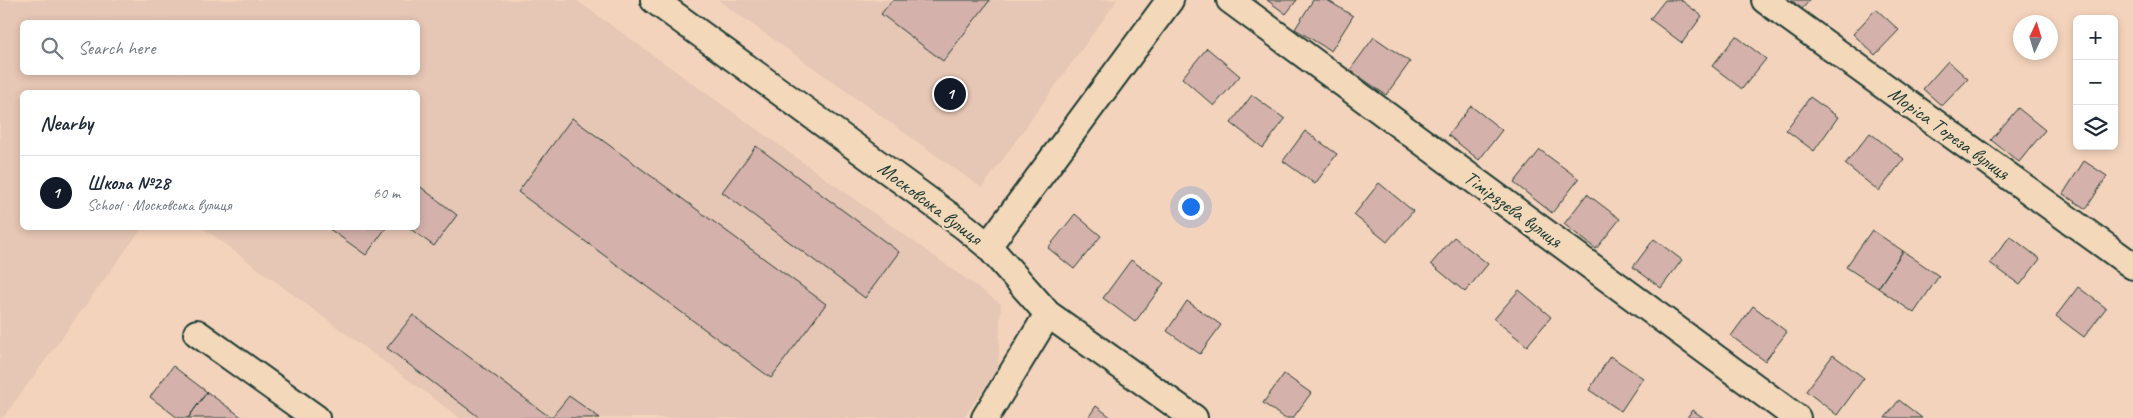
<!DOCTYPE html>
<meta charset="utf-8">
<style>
:root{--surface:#fff;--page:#f6f6f7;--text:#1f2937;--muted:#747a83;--line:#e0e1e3;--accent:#111827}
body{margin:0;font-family:Caveat,sans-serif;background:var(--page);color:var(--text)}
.controls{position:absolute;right:15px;top:15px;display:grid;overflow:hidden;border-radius:8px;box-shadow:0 2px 8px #0003}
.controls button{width:45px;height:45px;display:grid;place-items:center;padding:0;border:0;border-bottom:1px solid var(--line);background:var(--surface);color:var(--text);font:25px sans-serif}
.compass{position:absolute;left:2013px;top:15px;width:45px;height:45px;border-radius:50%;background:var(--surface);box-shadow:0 2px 8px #0003;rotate:4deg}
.you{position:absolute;left:1190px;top:206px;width:18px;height:18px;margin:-12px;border:4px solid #fff;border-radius:50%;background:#1a73e8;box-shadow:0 0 0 8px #1a73e833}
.badge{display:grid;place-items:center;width:32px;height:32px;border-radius:50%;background:var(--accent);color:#fff;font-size:16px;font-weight:700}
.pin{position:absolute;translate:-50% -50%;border:2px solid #fff;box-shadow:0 1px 5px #0006}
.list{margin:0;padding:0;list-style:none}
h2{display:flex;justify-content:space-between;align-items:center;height:65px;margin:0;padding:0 20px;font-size:21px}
h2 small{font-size:16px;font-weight:400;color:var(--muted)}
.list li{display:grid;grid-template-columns:32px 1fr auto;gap:15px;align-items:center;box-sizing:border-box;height:75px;padding:0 20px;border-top:1px solid var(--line)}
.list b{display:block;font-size:19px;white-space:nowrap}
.list p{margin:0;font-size:16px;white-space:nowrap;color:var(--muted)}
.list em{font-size:16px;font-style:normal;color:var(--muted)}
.icon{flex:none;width:28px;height:28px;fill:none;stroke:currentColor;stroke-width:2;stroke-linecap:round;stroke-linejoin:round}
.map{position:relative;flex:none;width:2133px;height:418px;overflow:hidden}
.search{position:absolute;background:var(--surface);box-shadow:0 2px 8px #0003;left:20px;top:20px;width:400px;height:55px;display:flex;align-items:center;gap:12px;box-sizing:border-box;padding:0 18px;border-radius:8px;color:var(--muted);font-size:19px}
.panel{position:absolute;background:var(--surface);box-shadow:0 2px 8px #0003;left:20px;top:90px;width:400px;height:140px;border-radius:8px}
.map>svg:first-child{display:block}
.built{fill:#e6c6b4;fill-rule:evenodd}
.building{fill:#d4b1aa;stroke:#1f3d34}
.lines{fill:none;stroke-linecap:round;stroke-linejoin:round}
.street-casing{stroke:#1f3d34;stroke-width:30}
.street{stroke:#f3d8ba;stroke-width:26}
.labels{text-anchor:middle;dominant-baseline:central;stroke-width:4.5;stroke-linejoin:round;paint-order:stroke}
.street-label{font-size:20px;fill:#1f3d34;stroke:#f3d8ba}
</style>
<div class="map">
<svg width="2133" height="418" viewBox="0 0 2133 418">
<rect width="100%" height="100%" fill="#f4d3bc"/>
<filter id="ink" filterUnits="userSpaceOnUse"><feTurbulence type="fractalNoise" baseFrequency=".02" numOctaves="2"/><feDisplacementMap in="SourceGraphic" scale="10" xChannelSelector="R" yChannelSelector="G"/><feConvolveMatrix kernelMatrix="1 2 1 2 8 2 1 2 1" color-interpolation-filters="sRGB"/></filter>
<g filter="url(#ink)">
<path class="built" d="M0 0H576L1001 304 998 369 963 418H460L203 228H418V92H22V228H142L3 418H0ZM22 22H418V72H22Z
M718 0H1117L982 188Z"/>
<path class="building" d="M892 0H990L943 61 881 14Z
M1267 0H1297L1286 14Z
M1313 0H1327L1353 16 1331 51 1295 29Z
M1665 0H1681L1702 16 1682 43 1650 19Z
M1791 0H1810L1802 9Z
M1876 9 1899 30 1875 55 1853 34Z
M1736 36 1766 59 1742 89 1712 66Z
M1374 37 1410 62 1386 95 1350 70Z
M1207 48 1240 76 1214 106 1182 78Z
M1948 61 1968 79 1942 106 1923 89Z
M1252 95 1285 119 1263 148 1231 123Z
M1810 97 1838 117 1814 151 1786 130Z
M1471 106 1502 130 1479 160 1448 135Z
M2018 108 2045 130 2019 162 1991 140Z
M572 118 826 304 771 378 518 192Z
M1305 131 1337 154 1315 184 1283 161Z
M1870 133 1904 159 1879 191 1845 164Z
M756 146 899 252 865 298 722 192Z
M1540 150 1579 179 1552 213 1514 183Z
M2084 161 2107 176 2086 209 2063 194Z
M1379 183 1413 211 1387 242 1354 215Z
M418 185 457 215 434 246 409 228H418Z
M1587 194 1620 219 1596 249 1564 224Z
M1075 214 1101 236 1074 269 1048 248Z
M328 228H386L366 255Z
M1872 230 1903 251 1878 288 1846 267Z
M2010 236 2040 259 2020 285 1990 263Z
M1454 237 1488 264 1465 292 1431 264Z
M1654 239 1682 260 1661 288 1633 267Z
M1903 251 1939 276 1914 313 1878 288Z
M1131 260 1164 283 1135 322 1103 298Z
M2078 287 2106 308 2084 337 2056 316Z
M1519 290 1551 317 1527 346 1494 319Z
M1187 301 1221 325 1200 354 1167 331Z
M1753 306 1787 332 1765 361 1731 336Z
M413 315 551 418H480L387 348Z
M1833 355 1864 378 1837 415 1806 391Z
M1610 356 1643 378 1621 411 1589 390Z
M173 366 207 392 188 418H178L150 397Z
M1284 374 1311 393 1293 418H1284L1263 403Z
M207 392 243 418H188Z
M569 396 600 418H551Z
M1899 400 1922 418H1885Z
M1096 406 1112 418H1088Z
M1692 410 1704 418H1687Z"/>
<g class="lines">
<g class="street-casing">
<path id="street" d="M654 0 965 227 988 246 1048 314 1194 418
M1230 0 1797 418
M1765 0 2133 266
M988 246 1170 0
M197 333 316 418
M985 418 1048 314"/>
</g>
<use href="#street" class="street"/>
</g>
</g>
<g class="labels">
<g class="street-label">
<text transform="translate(1949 133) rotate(36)">Моріса Тореза вулиця</text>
<text transform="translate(930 203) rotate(37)">Московська вулиця</text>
<text transform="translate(1513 209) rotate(36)">Тімірязєва вулиця</text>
</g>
</g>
</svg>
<div class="controls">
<button>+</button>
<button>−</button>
<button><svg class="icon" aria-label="layers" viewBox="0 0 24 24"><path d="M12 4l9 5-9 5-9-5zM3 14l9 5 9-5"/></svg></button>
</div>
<svg class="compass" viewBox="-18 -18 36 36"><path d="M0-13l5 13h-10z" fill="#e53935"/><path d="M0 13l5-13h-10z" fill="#747a83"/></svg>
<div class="you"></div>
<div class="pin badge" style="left:950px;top:94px">1</div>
<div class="search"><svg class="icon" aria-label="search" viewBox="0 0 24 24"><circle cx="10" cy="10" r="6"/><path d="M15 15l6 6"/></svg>Search here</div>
<section class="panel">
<h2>Nearby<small></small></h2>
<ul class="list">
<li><span class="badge">1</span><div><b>Школа №28</b><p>School · Московська вулиця</p></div><em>60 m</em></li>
</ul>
</section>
</div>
